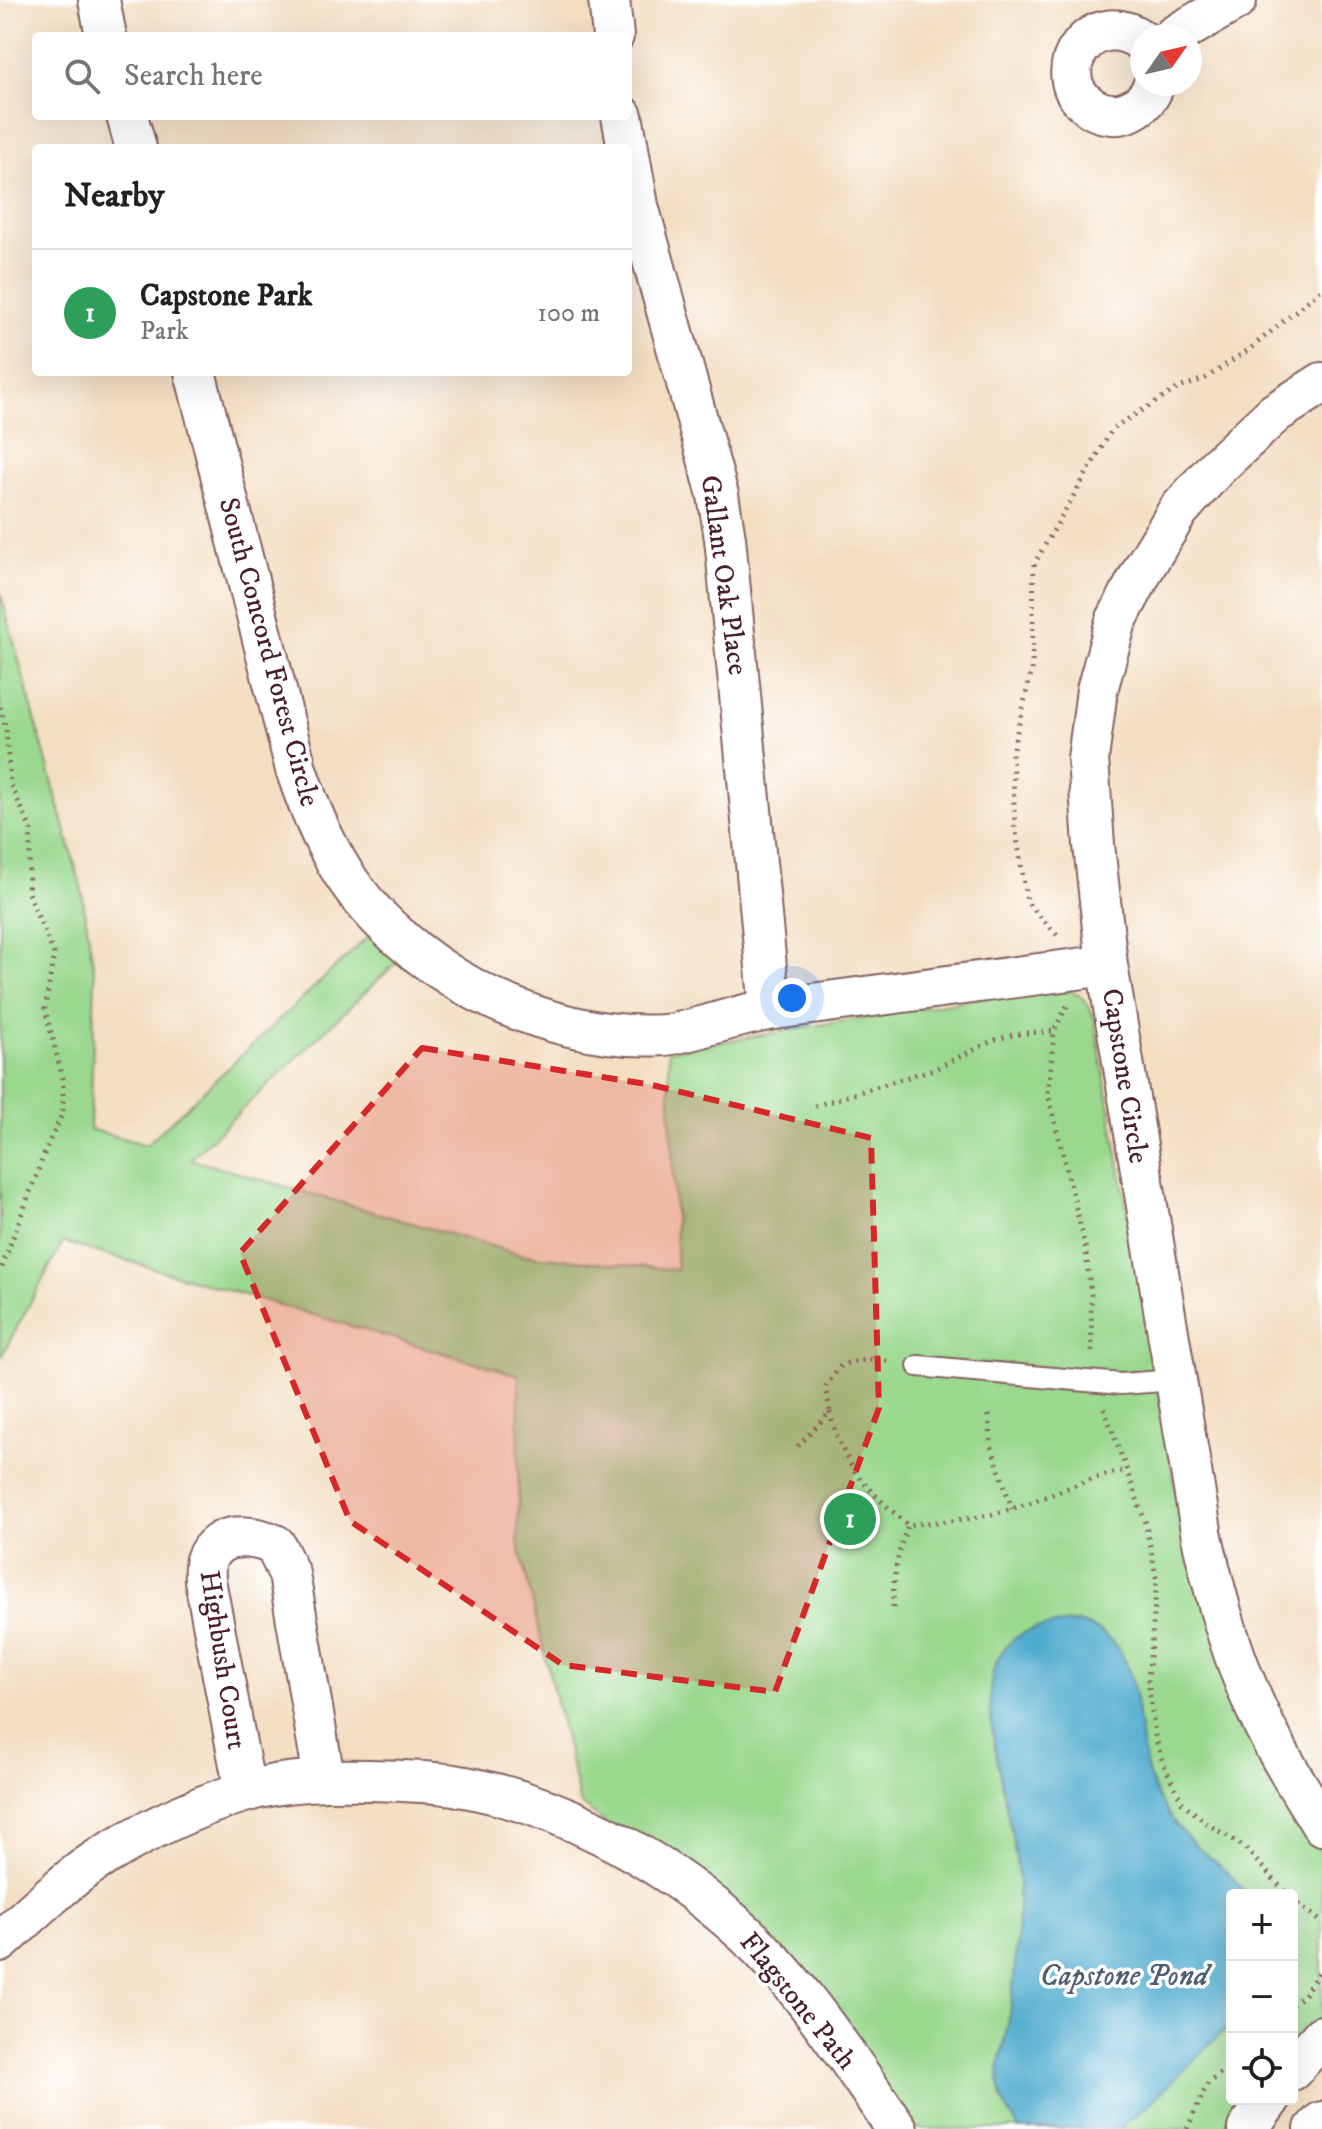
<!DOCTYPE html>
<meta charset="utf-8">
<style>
:root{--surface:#fff;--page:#f2f2f2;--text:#202124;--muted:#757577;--line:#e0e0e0;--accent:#c8321e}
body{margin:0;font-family:"IM FELL DW Pica",serif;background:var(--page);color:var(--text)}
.controls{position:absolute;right:24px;bottom:24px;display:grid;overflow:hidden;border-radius:8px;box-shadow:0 8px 32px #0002}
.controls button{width:72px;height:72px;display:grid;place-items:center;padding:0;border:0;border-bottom:2px solid var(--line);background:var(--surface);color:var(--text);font:40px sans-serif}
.compass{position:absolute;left:1130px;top:24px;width:72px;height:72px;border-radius:50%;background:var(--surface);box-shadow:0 8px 32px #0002;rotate:56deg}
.you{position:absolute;left:792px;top:998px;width:28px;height:28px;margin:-20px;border:6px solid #fff;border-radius:50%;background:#1a73e8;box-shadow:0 0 0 12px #1a73e833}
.badge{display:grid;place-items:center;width:52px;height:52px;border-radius:50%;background:var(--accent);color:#fff;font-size:26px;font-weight:700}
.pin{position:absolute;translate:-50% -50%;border:4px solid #fff;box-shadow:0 2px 8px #0006}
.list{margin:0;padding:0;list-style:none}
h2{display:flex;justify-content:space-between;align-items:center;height:104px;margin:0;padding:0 32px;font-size:34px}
h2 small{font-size:26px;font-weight:400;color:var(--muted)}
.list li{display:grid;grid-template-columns:52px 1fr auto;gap:24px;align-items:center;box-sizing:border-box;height:128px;padding:0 32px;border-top:2px solid var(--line)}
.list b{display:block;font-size:30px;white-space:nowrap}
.list p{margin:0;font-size:26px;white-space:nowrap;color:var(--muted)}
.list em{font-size:26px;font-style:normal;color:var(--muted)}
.icon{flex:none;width:44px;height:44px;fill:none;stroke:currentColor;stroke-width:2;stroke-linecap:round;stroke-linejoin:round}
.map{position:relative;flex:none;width:1322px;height:2129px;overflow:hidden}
.search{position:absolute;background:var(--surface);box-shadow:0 8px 32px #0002;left:32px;top:32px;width:600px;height:88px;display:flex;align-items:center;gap:20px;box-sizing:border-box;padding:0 28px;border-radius:8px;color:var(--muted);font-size:30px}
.panel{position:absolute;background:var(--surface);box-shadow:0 8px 32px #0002;left:32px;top:144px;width:600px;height:232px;border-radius:8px}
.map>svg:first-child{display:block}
.green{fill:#9ad88e;stroke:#727c5c;stroke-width:2}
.water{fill:#50acce;stroke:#4d667c;stroke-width:2}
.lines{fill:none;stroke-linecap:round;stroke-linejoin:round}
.service-casing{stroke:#856260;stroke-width:24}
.minor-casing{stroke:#856260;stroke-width:44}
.path{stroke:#856260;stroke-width:5;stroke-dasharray:2 6;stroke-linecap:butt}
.service{stroke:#fff;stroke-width:20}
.minor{stroke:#fff;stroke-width:40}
.marked{fill:#d62828;fill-opacity:0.2;stroke:#d62828;stroke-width:6;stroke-dasharray:16 10;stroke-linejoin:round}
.labels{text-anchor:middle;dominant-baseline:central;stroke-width:7;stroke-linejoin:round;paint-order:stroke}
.street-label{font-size:28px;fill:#4a1f2b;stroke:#fff}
.water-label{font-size:30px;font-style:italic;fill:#4d5e74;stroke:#fff}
</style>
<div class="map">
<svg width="1322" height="2129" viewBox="0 0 1322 2129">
<rect width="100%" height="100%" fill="#fff"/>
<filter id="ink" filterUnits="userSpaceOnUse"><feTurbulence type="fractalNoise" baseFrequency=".0125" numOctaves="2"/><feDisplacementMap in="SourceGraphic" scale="16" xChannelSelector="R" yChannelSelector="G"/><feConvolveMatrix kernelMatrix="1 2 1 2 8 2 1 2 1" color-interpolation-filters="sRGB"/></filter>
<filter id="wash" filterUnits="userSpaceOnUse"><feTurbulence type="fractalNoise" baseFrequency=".006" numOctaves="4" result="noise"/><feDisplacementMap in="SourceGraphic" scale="32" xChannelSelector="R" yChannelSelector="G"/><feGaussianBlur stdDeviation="1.8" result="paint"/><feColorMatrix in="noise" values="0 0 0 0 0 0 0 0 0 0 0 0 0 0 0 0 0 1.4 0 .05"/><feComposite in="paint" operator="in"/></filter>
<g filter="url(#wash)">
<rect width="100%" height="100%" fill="#f3dec2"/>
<path class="green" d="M0 591 81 887 95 977 90 1129 146 1145 371 934 400 959 190 1159 522 1255 677 1270 668 1051 1014 992C1050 990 1083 978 1095 1022L1177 1498 1306 1830 1322 1853V2017L1292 2050V1895H1232V2099H1251L1228 2129H915L807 1983 580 1803 518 1541 519 1375 63 1242 0 1359Z"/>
<path class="water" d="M1077 1623C1150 1639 1130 1723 1150 1778 1160 1808 1179 1831 1203 1852 1218 1865 1236 1877 1246 1895H1232V2023L1149 2104 1119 2129H1019C1013 2119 1005 2108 1002 2097 993 2068 1008 2035 1011 2007 1016 1964 1019 1922 1018 1879 1016 1826 975 1708 996 1663 1011 1628 1043 1625 1077 1623Z"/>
</g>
<g filter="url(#ink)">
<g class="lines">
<g class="service-casing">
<path id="service" d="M918 1366 1121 1384 1176 1380"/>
</g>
<g class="minor-casing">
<path id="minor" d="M99 0 106 36
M609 0 613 36
M1174 36 1236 0
M1142 41C1093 4 1044 73 1089 106 1099 113 1112 116 1124 113 1138 109 1150 98 1154 84
M127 116 136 148
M622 116 628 148
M628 149 638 206 718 495 725 538 770 1009
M195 372 296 769C307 802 319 833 337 863 399 969 543 1043 665 1035 677 1034 689 1030 701 1027 730 1019 759 1010 789 1007 895 993 1001 979 1107 965
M1322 383 1275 413 1217 467 1178 511 1145 566 1116 621 1097 690 1088 759 1094 845 1107 965 1202 1537C1214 1589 1227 1640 1248 1690 1267 1737 1295 1782 1322 1825
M245 1791 205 1580C205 1574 204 1565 206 1560 217 1530 253 1535 275 1545L289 1574 324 1778
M0 1942C31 1914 70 1875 107 1854 149 1829 197 1806 244 1792 284 1780 328 1779 370 1780 398 1781 426 1781 454 1785 556 1802 654 1854 732 1922 799 1979 847 2058 897 2129
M1292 2070 1322 2036
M1248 2129 1270 2099
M1315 2129 1322 2122"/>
</g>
<path class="path" d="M0 707 6 729 10 783 31 829 28 893 54 954 45 1009 63 1079V1113L48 1144 0 1272
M1057 935 1027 902 1015 826 1012 752 1032 670 1034 564 1113 428 1177 389 1206 378 1251 348 1322 289
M1067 1006 1054 1031 1048 1094 1085 1245 1091 1295 1092 1355
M815 1106 937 1068 994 1040 1017 1034 1054 1031
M1104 1408 1145 1521 1157 1581 1148 1681 1155 1735 1163 1763 1182 1802 1206 1823 1243 1846 1288 1895
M830 1412C844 1469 866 1488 908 1525 943 1521 980 1520 1014 1508 1052 1496 1088 1477 1127 1470
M989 1415 992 1448 1012 1509
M798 1446 830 1412 826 1386 842 1364 871 1359 892 1362
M893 1607C893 1577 897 1553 908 1525
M1292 1899 1322 1922
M1292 2005 1305 1993 1322 1968
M1187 2129 1207 2085 1232 2062"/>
<use href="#service" class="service"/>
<use href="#minor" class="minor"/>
</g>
</g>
<path class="marked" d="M422 1048 652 1085 871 1138 879 1408 775 1692 563 1665 350 1521 240 1253Z"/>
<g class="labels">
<g class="street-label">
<text transform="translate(724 575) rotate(82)">Gallant Oak Place</text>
<text transform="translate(269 652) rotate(75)">South Concord Forest Circle</text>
<text transform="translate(1125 1076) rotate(81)">Capstone Circle</text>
<text transform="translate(223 1660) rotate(81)">Highbush Court</text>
<text transform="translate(798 2001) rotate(51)">Flagstone Path</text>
</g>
<g class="water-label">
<text x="1124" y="1976">Capstone Pond</text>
</g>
</g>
</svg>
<div class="controls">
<button>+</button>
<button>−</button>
<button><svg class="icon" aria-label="locate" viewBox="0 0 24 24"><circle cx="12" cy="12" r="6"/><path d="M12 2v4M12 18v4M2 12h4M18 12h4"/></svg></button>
</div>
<svg class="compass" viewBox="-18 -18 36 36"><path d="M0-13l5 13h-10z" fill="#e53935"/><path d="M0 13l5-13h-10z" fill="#757577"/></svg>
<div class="you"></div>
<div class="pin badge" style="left:850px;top:1519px;background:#2e9e5b">1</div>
<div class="search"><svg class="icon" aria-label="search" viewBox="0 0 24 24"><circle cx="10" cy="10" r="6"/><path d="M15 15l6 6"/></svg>Search here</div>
<section class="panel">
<h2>Nearby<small></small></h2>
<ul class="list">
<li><span class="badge" style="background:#2e9e5b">1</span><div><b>Capstone Park</b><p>Park</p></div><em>100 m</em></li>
</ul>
</section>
</div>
